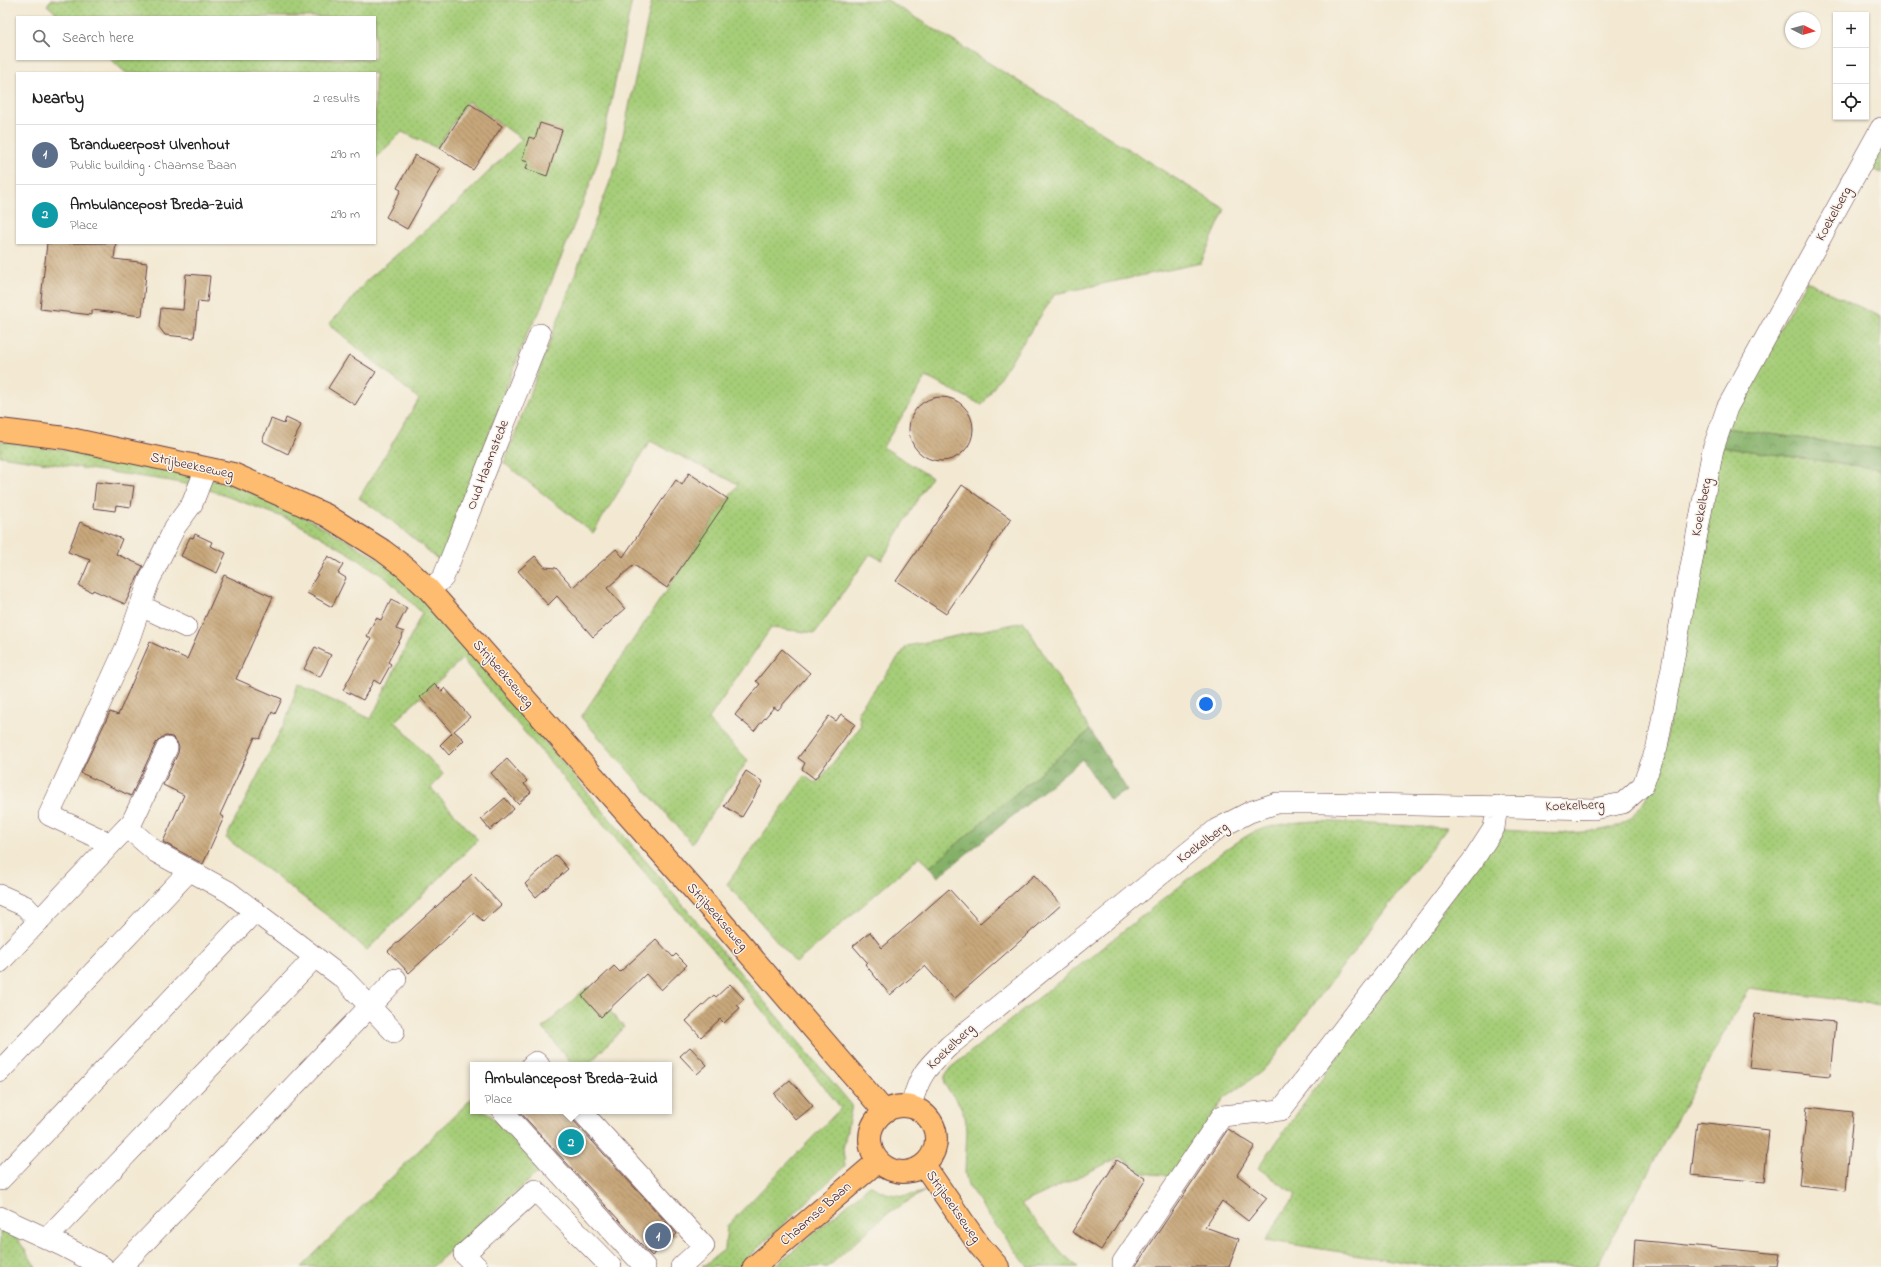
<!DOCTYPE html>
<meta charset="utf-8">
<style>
:root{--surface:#fff;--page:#f6f6f6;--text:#222;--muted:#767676;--line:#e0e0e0;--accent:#0b8043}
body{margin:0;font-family:"Indie Flower",sans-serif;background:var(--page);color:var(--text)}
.controls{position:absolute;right:12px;top:12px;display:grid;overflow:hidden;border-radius:0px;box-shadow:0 1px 3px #0004}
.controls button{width:36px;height:36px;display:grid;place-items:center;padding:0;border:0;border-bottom:1px solid var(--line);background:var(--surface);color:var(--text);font:20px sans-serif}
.compass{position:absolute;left:1785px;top:12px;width:36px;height:36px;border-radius:50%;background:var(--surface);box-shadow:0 1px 3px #0004;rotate:96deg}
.you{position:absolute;left:1206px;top:704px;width:14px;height:14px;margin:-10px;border:3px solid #fff;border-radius:50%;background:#1a73e8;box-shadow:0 0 0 6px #1a73e833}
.badge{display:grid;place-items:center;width:26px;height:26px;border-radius:50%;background:var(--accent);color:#fff;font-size:13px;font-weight:700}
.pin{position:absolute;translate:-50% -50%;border:2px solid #fff;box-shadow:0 1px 4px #0006}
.popup{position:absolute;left:470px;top:1062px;width:202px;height:52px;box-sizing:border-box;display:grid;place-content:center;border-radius:0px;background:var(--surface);filter:drop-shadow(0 1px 3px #0005);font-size:13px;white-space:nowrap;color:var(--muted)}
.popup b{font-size:15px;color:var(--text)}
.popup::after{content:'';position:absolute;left:50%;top:100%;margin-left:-8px;border:8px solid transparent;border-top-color:var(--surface)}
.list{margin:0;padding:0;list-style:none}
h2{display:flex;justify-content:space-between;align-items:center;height:52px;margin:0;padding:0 16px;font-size:17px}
h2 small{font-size:13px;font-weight:400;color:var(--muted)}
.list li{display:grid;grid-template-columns:26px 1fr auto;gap:12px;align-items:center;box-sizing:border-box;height:60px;padding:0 16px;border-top:1px solid var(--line)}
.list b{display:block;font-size:15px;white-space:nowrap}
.list p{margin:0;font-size:13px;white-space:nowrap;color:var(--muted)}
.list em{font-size:13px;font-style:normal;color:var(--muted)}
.icon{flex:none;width:22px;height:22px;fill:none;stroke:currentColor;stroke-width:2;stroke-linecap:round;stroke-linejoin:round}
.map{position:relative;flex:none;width:1881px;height:1267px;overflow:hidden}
.search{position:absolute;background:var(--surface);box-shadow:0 1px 3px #0004;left:16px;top:16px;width:360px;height:44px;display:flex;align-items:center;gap:10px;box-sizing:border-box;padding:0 14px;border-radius:0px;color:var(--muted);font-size:15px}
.panel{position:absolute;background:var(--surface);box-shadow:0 1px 3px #0004;left:16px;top:72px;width:360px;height:172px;border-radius:0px}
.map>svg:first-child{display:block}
.grass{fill:url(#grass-dots);stroke:#787652}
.forest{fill:url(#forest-crowns);stroke:#67684a}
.building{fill:url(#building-back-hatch)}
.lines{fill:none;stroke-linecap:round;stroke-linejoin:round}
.minor-casing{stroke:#633d44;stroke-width:22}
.major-casing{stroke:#633d44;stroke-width:24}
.minor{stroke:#fff;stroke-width:21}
.major{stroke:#fdbc6f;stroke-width:22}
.labels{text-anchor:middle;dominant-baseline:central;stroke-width:3;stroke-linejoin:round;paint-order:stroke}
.street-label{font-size:14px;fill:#4a1f2b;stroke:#f7f3e8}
</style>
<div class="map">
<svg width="1881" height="1267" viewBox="0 0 1881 1267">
<defs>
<pattern id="grass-dots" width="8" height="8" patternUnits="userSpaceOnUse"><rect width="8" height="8" fill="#a6cd78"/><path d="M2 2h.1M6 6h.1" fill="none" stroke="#90b068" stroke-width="1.8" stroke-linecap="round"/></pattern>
<pattern id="forest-crowns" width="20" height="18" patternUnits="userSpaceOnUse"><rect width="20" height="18" fill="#84b068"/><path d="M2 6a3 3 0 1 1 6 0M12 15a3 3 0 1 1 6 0" fill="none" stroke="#6e8f56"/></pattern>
<pattern id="building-back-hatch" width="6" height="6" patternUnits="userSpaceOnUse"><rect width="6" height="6" fill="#c7a77b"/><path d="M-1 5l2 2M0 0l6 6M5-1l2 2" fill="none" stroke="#a48765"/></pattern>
</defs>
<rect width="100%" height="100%" fill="#f7f3e8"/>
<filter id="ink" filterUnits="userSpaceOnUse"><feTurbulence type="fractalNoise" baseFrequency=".025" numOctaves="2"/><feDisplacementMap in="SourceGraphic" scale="8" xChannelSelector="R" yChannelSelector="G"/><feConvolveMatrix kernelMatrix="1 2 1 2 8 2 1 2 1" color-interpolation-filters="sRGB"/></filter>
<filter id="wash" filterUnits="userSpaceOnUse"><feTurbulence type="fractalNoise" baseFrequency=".012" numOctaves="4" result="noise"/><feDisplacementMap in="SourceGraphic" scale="16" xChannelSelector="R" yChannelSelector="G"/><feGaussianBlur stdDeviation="0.9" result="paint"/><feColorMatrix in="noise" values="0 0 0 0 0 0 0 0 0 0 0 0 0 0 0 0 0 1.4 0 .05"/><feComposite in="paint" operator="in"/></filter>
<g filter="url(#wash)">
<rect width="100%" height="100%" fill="#f3e9d3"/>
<path class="grass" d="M51 0H632L601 151 589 187 539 313 527 333 441 562 391 520 359 498 419 399 329 324 346 307 366 281 455 205 522 139 468 101 437 148 402 132 375 159V73H126L110 59H375V17H61L47 5Z
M652 0H887L1225 209 1201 263 1055 294 982 405 926 377 883 447 931 477 882 560 870 554 815 633 771 628 708 720 748 760 692 843 581 717 738 484 650 441 593 533 504 463 617 163Z
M1881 144V173L1868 167Z
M1806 281 1881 317V449L1725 428Z
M0 441 80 452 167 469 233 485 286 507 352 543 391 567 450 626 567 768 852 1105 843 1149 845 1166 738 1267H702L725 1249 727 1226 841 1108 712 948 670 902 462 659 395 721 443 774 431 788 478 840 367 950 333 920 226 838 287 718 298 684 371 719 422 613 386 578 347 552 291 520 207 489 171 481 0 456Z
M1721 447 1881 469V1005L1749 988 1596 1267H1435L1265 1240 1296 1195 1258 1168 1500 830C1530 831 1608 840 1630 818 1647 802 1657 778 1663 756Z
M1024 622 1090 730 930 867 920 856 796 963 727 884 805 776 815 783 820 780 861 726 858 711 907 646Z
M1316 821 1447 828 1271 1061 1261 1072 1224 1098 1172 1176 1144 1173 1120 1157 1021 1204 1063 1254 1078 1267H1028L988 1215 968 1185 965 1173 967 1130 965 1117 960 1105 944 1084 945 1076 950 1068 1223 852C1232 846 1242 838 1252 833 1272 824 1294 822 1316 821Z
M588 986 624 1027 588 1065H573L543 1028Z
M473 1097V1111H486L541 1170 432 1267H301Z
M870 1185C887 1197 907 1198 925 1191L885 1215 828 1267H774Z
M0 1212 36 1267H0Z"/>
<path class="forest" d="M1725 428 1881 449V469L1721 447Z
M1090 730 1127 790 1110 800 1082 759 938 877 930 867Z"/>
<g id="blocks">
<path class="building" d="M469 103 502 126 473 170 440 148Z
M540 123 562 130 547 176 526 169 528 162 522 160 529 137 535 139Z
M415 155 441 169 407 229 386 217 401 190 397 188Z
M47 243H116L114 259 147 263 142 316 92 310V315L40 309Z
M186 274 210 276 207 302 198 301 194 338 165 335 159 327 161 308 183 310Z
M349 355 376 372 355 405 328 388Z
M909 429a32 32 0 1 1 64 0a32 32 0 1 1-64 0Z
M286 418 301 425 288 454 262 441 271 419 284 424Z
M689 473 728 499 667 588 634 565 607 588 625 609 593 637 557 596 548 605 518 571 535 556 545 567 556 568 573 587 616 549 623 557 676 480 682 485Z
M96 482 134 486 131 507 116 505 115 511 93 508Z
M962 485 1011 519 946 614 896 581Z
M80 522 122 539 116 554 143 566 125 604 93 590 92 592 79 586 90 560 68 552Z
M195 534 212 542 210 546 226 553 217 573 181 556 190 537 193 538Z
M328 556 343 565 338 573 346 578 332 607 307 593Z
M224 575 273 597 236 679 282 699 275 714 272 712 260 739 255 737 220 815 224 817 203 864 163 842 184 795 163 785 178 753 179 747 177 742 172 737 166 736 161 738 156 743 131 796 81 773 110 712 118 715 150 642 187 659Z
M391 600 407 608 396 629 404 632 388 662 391 664 380 684 374 680 363 700 343 690 371 639 367 636 376 618 381 620Z
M315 647 331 655 320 677 304 669Z
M782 649 810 673 778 710 774 707 754 731 735 715 760 684 756 681Z
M435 684 442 691 445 688 470 717 454 731 464 740 449 755 440 745 452 733 420 697Z
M841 714 855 724 815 779 802 769 805 763 798 758 829 716 836 721Z
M507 759 527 781 524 784 531 792 518 804 491 773Z
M746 771 763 782 742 817 724 806Z
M505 798 514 809 490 830 481 819Z
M556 855 568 869 536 897 525 884Z
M472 874 501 905 483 921 474 913 409 973 388 951Z
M1034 875 1061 905 954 999 925 966 890 995 865 964 867 962 853 946 870 932 882 948 949 889 980 923Z
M656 939 673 957 676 954 687 965 661 990 646 974 601 1017 582 996 614 966 620 972Z
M730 984 744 999 737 1005 740 1008 724 1023 720 1019 701 1037 686 1021 714 995 716 997Z
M1755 1014 1835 1022 1830 1076 1749 1068Z
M690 1047 707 1065 697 1074 680 1056Z
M790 1080 813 1106 796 1120 774 1094Z
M1807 1107 1853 1112 1846 1190 1799 1185Z
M519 1111H569L572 1119 677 1234 652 1256Z
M1697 1122 1769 1130 1764 1182 1691 1175Z
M1228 1129 1255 1146 1237 1175 1267 1198 1248 1221 1222 1201 1205 1227 1239 1239 1229 1267H1135Z
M1117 1160 1146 1179 1101 1250 1072 1232Z
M1635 1240 1780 1254 1778 1267H1633Z"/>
</g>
</g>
<g filter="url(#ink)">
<use href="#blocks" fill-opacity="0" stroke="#633d44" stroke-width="1"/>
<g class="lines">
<g class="minor-casing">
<path id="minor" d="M429 590 443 578 540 334
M141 606 186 627
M167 748 132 822 111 844 49 815 127 645 149 581 175 527 192 504 206 468
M127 827 156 852 229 892 344 979 394 1032
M0 895 25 906 39 921
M0 962 111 844
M532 1065 536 1062 539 1065
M0 1071 189 871
M911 1106C919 1075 926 1068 949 1046L1217 829 1250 812 1277 803H1320L1594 809 1623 803 1643 785 1657 747 1713 449 1727 408 1881 128
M503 1111 645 1267
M581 1111 704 1246 681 1267
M0 1180 255 911
M0 1217 63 1246 103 1267
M47 1238 315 957
M121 1267 396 979
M477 1267 464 1254 535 1190 611 1267
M1123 1267V1262L1222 1116 1281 1110 1474 859 1494 828 1497 806"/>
</g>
<g class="major-casing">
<path id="major" d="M0 430 66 438 233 474 326 515 382 550 406 568 429 590 702 899 884 1111
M870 1139a33 33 0 1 1 66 0a33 33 0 1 1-66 0Z
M924 1165 979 1245 998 1267
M754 1267 878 1161"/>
</g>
<use href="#minor" class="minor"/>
<use href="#major" class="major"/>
</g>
</g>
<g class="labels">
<g class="street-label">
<text transform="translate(1834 214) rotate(-61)">Koekelberg</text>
<text transform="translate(488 465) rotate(-69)">Oud Haamstede</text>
<text transform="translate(192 466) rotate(12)">Strijbeekseweg</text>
<text transform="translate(1702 507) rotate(-79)">Koekelberg</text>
<text transform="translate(503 674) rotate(49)">Strijbeekseweg</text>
<text transform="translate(1575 806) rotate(-2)">Koekelberg</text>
<text transform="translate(1203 843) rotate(-36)">Koekelberg</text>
<text transform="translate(717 917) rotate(49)">Strijbeekseweg</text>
<text transform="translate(951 1047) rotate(-43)">Koekelberg</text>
<text transform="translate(953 1207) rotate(55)">Strijbeekseweg</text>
<text transform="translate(816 1214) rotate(-41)">Chaamse Baan</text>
</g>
</g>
</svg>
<div class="controls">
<button>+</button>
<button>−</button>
<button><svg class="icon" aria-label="locate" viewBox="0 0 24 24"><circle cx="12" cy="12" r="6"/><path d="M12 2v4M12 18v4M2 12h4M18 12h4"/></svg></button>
</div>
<svg class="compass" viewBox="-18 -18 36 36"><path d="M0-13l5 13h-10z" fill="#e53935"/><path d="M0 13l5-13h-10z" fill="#767676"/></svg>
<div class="you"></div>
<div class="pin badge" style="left:658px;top:1236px;background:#5c6f8a">1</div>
<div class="pin badge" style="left:571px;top:1142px;background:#0f9aa8">2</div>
<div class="popup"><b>Ambulancepost Breda-Zuid</b>Place</div>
<div class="search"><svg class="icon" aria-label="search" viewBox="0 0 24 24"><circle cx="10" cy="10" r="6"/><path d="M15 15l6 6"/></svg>Search here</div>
<section class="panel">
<h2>Nearby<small>2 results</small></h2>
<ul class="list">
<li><span class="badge" style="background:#5c6f8a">1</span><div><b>Brandweerpost Ulvenhout</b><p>Public building · Chaamse Baan</p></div><em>290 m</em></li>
<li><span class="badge" style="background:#0f9aa8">2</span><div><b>Ambulancepost Breda-Zuid</b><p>Place</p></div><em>290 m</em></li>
</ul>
</section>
</div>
